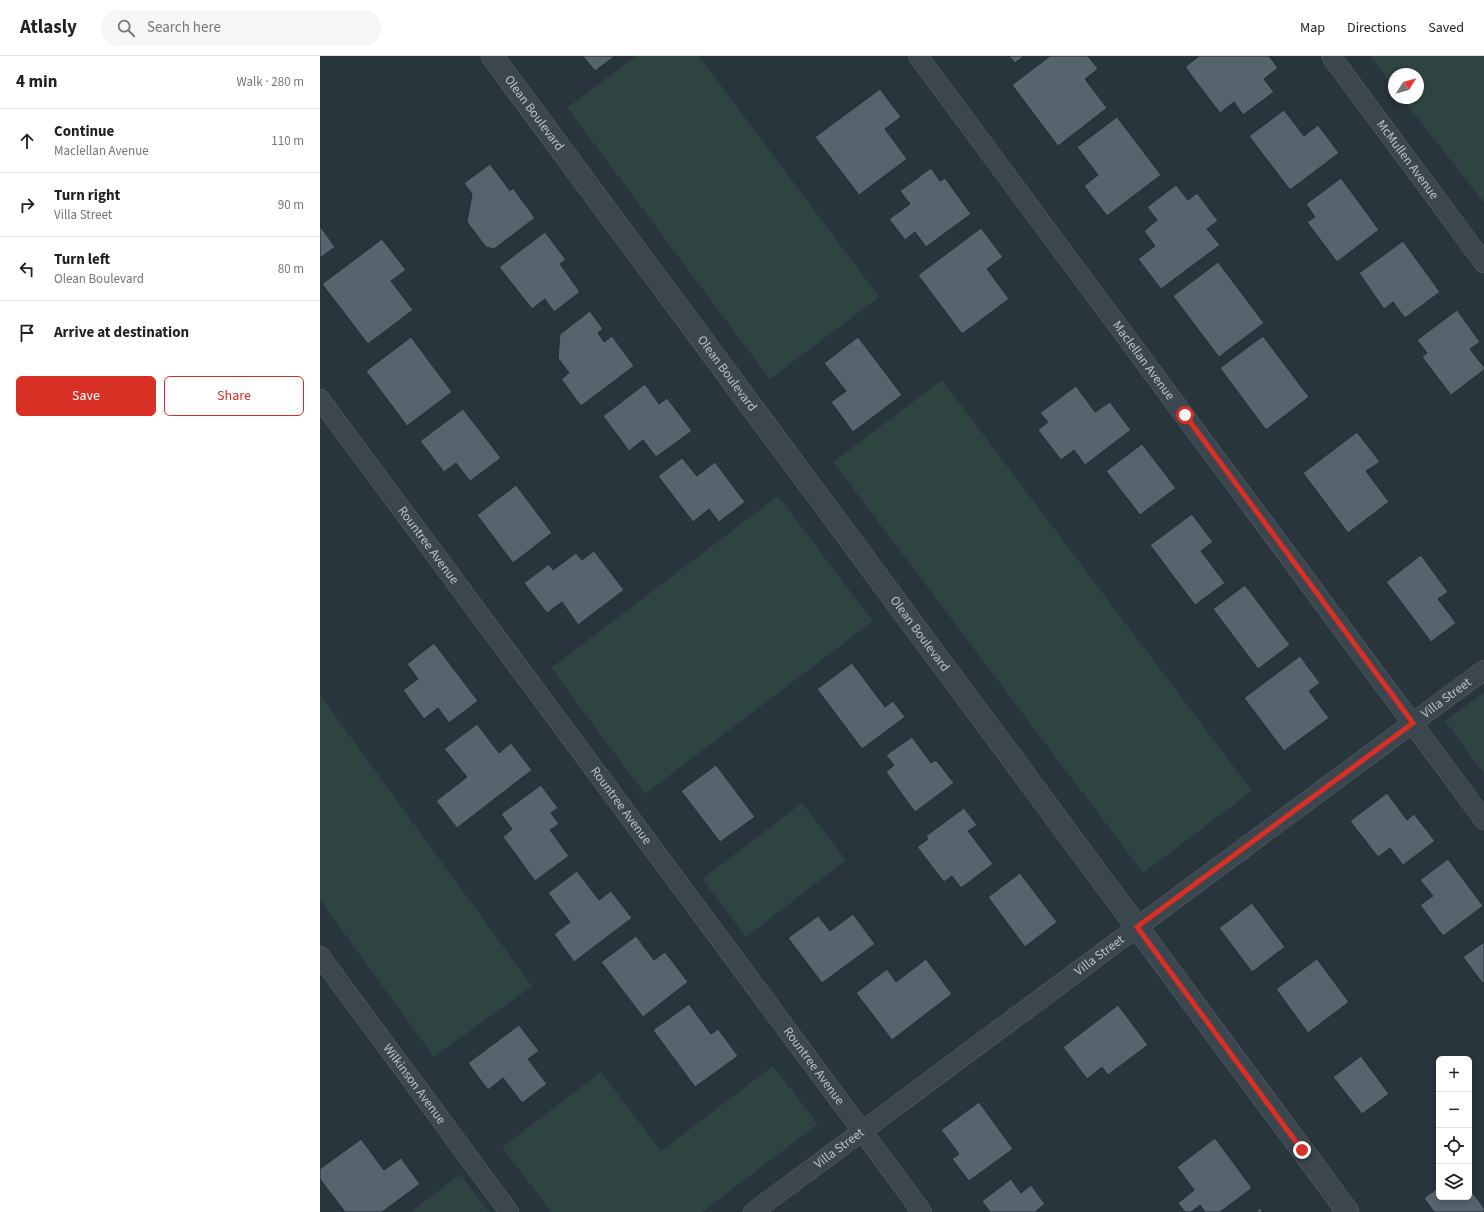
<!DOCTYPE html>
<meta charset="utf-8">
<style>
:root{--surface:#fff;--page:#f6f6f6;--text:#222;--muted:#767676;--line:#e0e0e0;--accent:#d93025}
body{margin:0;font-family:"Source Sans 3",sans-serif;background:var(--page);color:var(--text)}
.controls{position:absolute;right:12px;bottom:12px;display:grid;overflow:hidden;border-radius:6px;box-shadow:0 2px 6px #0003}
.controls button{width:36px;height:36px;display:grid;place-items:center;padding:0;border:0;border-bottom:1px solid var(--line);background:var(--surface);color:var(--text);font:20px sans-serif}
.compass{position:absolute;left:1068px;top:12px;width:36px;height:36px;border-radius:50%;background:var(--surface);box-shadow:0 2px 6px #0003;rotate:53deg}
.stop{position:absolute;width:12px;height:12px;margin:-9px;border:3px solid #d93025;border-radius:50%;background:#fff}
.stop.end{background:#d93025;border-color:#fff;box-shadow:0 1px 4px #0008}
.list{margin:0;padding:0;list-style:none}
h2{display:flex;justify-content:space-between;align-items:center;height:52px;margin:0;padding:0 16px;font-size:17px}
h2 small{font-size:13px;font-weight:400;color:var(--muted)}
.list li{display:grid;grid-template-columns:26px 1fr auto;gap:12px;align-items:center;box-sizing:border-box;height:64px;padding:0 16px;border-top:1px solid var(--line)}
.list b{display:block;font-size:15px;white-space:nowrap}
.list p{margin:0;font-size:13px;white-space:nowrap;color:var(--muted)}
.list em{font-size:13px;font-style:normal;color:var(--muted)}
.actions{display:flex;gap:8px;padding:12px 16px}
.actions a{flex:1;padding:9px 0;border:1px solid var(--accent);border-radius:6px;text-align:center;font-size:14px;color:var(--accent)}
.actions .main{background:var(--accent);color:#fff}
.icon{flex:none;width:22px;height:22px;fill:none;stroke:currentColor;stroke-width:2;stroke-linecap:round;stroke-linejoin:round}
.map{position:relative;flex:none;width:1164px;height:1156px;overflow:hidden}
header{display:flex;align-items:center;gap:24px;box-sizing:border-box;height:56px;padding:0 20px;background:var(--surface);border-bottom:1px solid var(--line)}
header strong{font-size:19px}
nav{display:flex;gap:22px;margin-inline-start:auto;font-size:14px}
.search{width:280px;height:36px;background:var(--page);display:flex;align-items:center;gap:10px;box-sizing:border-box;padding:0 14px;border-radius:22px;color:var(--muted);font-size:15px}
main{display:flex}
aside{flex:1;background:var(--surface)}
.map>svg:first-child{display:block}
.green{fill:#2e4441}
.building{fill:#57636d;stroke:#232d35}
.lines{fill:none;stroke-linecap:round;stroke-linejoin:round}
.minor-casing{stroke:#5a646b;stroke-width:20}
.tertiary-casing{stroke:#5a646b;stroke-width:23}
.minor{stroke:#3c464e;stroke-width:19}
.tertiary{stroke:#3c464e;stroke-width:22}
.route{stroke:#d93025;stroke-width:5}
.labels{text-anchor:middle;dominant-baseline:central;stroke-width:3.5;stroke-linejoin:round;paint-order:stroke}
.street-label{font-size:13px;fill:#b9c1c8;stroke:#212b33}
</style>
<header>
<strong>Atlasly</strong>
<div class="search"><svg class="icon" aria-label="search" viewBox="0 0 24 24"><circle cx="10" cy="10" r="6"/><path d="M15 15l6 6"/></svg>Search here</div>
<nav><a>Map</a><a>Directions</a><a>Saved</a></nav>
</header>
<main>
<aside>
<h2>4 min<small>Walk · 280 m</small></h2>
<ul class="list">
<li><svg class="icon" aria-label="ahead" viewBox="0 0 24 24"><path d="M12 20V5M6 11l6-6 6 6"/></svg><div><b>Continue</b><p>Maclellan Avenue</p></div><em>110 m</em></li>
<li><svg class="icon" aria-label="right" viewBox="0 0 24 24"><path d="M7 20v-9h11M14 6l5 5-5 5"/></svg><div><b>Turn right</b><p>Villa Street</p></div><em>90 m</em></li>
<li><svg class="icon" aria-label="left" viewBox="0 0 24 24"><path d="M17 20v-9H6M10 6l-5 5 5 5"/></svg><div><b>Turn left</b><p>Olean Boulevard</p></div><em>80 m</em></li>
<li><svg class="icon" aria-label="arrive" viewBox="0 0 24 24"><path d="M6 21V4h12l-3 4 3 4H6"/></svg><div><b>Arrive at destination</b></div></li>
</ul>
<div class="actions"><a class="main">Save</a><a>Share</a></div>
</aside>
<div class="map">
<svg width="1164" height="1156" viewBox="0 0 1164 1156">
<rect width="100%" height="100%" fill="#28353d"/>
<path class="green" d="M316 0H379L559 241 450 323 247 52Z
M1050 0H1164V147L1082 42H1098V18H1074V31Z
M622 324 932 735 823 817 513 406Z
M458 440 553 565 325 738 231 612Z
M1164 636V718L1125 665Z
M0 639 212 930 114 1001 0 844Z
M482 747 526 804 426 881 382 823Z
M453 1010 498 1068 382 1156H231L182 1091 281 1016 341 1095Z
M140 1118 169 1156H91Z"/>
<path class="building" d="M263 0H295L275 15Z
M689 0H704L695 7Z
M730 0H768L778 13 765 23 787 52 738 90 692 29Z
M879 0H949L958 12 944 23 954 36 923 59 914 46 900 57 865 11Z
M560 33 581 61 565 73 587 103 539 139 495 81Z
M964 54 984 80 998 69 1019 97 970 134 929 80Z
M797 61 841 119 787 160 764 130 778 119 757 91Z
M170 108 190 135 193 132 215 162 174 193 166 191 147 166 152 138 144 127Z
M611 112 620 125 625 122 651 158 606 191 595 176 585 184 569 163 590 148 580 135Z
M1021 122 1059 174 1017 206 987 166 995 161 986 148Z
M856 129 868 144 877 137 898 165 887 173 900 189 841 233 818 203 835 190 824 175 837 164 827 151Z
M0 170 15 191 0 202Z
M661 172 683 201 667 213 689 243 642 278 598 219Z
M225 176 246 204 240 208 260 236 234 256 225 243 212 253 179 211Z
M62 183 86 214 71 225 93 254 48 288 2 228Z
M1083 185 1120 236 1085 262 1073 246 1064 253 1039 217Z
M898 206 944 267 899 301 853 240Z
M1137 254 1160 286 1150 293 1164 311V314L1131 339 1102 301 1107 297 1097 284Z
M270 255 283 273 278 277 284 286 292 280 314 310 261 350 241 323 249 317 238 302 240 278Z
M943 280 989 341 946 374 900 312Z
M91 281 132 336 87 370 46 315Z
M538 281 582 339 533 376 511 346 526 335 504 307Z
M325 328 339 348 347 342 372 375 336 401 323 384 309 395 283 360Z
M756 330 775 356 790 346 811 374 765 409 754 394 741 404 718 374 728 366 720 357Z
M143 353 181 402 150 425 136 407 124 416 100 385Z
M1037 376 1060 406 1046 415 1069 446 1028 477 983 417Z
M822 388 856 432 820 459 786 415Z
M362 402 377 420 395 406 425 446 399 466 389 453 373 466 338 420Z
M196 429 232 477 193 507 157 459Z
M872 458 893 486 881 495 905 527 875 549 830 489Z
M274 495 304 534 258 569 242 546 227 557 204 527 229 508 233 514 256 497 262 504Z
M1101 499 1128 536 1118 543 1136 567 1111 586 1066 526Z
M925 529 970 589 938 613 893 553Z
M114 587 158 645 129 667 118 652 104 663 83 634 98 623 87 608Z
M980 600 1000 627 989 635 1009 662 964 695 924 642Z
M532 607 565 651 573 645 585 661 542 693 497 633Z
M157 668 179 697 191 687 212 714 137 772 116 745 147 721 124 693Z
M592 681 611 707 616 704 634 727 595 756 566 716 574 709 566 699Z
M396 709 435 761 400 786 361 735Z
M221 729 238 752 231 757 239 768 230 774 249 800 215 825 183 781 192 773 181 758Z
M1067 737 1087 764 1094 758 1115 785 1083 809 1070 792 1058 801 1030 765Z
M644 752 657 769 648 775 673 808 641 832 632 820 624 826 597 791 608 783 606 780Z
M1128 803 1163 850 1123 880 1100 849 1113 840 1100 824Z
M257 815 279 844 291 835 312 862 254 906 234 878 250 866 228 837Z
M700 817 737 866 705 891 668 841Z
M932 847 965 891 932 916 899 872Z
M533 858 555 888 502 927 468 882 498 860 510 875Z
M316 880 334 904 345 896 368 926 323 961 281 906Z
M1164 886V929L1143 901Z
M606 903 632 938 572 984 536 937 567 913 576 926Z
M997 903 1029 946 988 977 956 933Z
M369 948 391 978 398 973 418 1000 375 1031 333 974Z
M798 949 828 989 788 1019 782 1011 767 1023 743 991Z
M199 969 219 995 208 1003 227 1028 202 1047 183 1022 168 1034 148 1007Z
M1041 1000 1069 1038 1042 1058 1013 1021Z
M659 1046 693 1093 649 1125 632 1103 639 1098 621 1074Z
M895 1082 932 1132 900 1156H885L880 1149 871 1156H865L858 1147 874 1134 857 1111Z
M41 1083 64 1114 81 1102 100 1128 62 1156H25L0 1123V1113Z
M691 1123 701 1137 711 1129 725 1148 716 1155 717 1156H670L662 1145Z
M1119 1131V1141H1149V1132L1164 1152V1156H1114L1104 1142Z
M940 1152 943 1156H935Z"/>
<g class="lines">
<g class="minor-casing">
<g id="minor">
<path id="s1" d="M598 0 1164 764"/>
<path id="s2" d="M1011 0 1164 207"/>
<path id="s3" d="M0 343 602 1156"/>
<path id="s4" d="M0 900 189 1156"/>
<path id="s5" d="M433 1156 1164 614"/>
</g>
</g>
<g class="tertiary-casing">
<g id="tertiary">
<path id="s6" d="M172 0 1028 1156"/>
</g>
</g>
<use href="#minor" class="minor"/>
<use href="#tertiary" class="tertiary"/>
</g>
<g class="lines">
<path class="route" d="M865 359 1093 667 817 871 982 1094"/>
</g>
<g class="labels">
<g class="street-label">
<text stroke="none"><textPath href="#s6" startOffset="71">Olean Boulevard</textPath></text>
<text stroke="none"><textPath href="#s2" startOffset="129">McMullen Avenue</textPath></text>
<text stroke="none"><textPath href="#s1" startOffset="379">Maclellan Avenue</textPath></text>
<text stroke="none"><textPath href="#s6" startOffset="395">Olean Boulevard</textPath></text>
<text stroke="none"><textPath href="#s3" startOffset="182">Rountree Avenue</textPath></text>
<text stroke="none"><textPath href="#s6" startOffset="719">Olean Boulevard</textPath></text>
<text stroke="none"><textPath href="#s5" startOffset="863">Villa Street</textPath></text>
<text stroke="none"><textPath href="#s3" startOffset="506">Rountree Avenue</textPath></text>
<text stroke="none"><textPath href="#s5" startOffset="431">Villa Street</textPath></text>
<text stroke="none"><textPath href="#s3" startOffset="830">Rountree Avenue</textPath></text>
<text stroke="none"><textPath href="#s4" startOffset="159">Wilkinson Avenue</textPath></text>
<text stroke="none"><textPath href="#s5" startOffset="107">Villa Street</textPath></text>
</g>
</g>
</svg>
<div class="controls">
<button>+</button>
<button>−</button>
<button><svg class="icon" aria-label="locate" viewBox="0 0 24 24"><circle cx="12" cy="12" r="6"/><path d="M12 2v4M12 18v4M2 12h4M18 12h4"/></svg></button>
<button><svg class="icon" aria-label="layers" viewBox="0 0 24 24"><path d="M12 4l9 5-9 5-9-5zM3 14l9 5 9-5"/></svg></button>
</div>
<svg class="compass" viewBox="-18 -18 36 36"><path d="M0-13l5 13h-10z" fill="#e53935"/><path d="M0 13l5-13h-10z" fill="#767676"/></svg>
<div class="stop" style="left:865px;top:359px"></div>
<div class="stop end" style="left:982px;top:1094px"></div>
</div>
</main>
